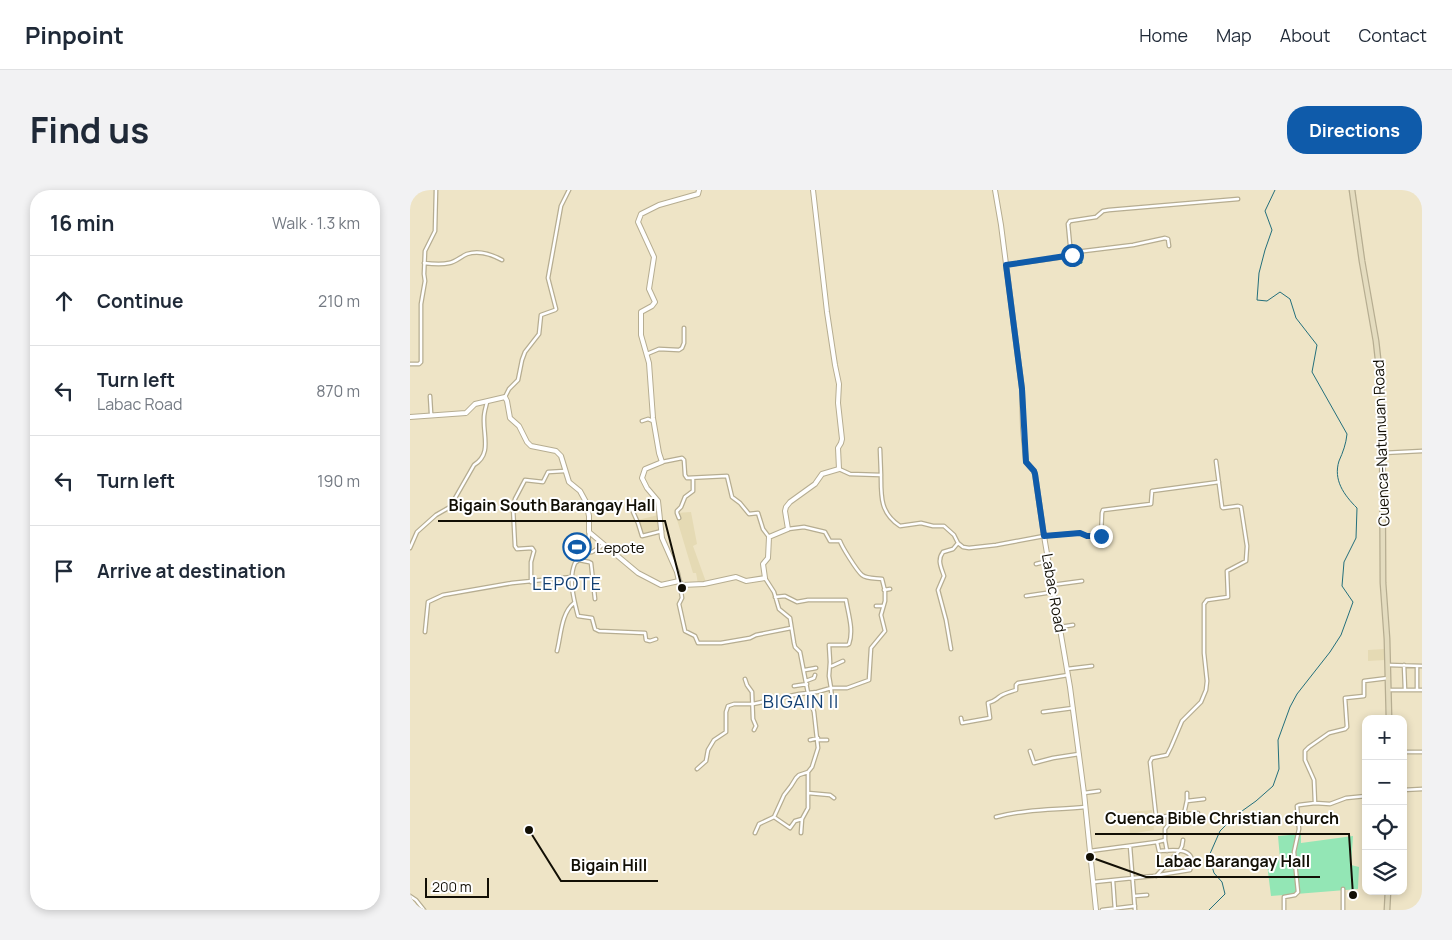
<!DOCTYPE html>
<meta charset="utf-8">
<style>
:root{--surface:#fff;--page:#f2f2f3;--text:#1f2937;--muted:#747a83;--line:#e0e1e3;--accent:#0f5baa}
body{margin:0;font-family:Manrope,sans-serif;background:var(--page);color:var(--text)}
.controls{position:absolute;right:15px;bottom:15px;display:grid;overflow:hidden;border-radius:10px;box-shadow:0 2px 8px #0003}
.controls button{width:45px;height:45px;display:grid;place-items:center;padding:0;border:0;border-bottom:1px solid var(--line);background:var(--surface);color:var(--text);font:25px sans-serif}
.scale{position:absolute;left:15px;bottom:12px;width:64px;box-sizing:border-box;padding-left:5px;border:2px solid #120f05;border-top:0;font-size:14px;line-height:18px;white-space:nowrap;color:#120f05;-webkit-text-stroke:4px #fff;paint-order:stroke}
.stop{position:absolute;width:15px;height:15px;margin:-11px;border:4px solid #0f5baa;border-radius:50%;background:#fff}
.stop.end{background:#0f5baa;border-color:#fff;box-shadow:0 1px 5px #0008}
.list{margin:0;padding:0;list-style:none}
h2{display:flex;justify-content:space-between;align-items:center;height:65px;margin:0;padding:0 20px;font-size:21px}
h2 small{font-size:16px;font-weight:400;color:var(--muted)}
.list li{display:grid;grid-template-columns:32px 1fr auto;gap:15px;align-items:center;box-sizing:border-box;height:90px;padding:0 20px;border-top:1px solid var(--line)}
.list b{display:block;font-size:19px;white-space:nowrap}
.list p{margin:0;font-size:16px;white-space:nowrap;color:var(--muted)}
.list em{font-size:16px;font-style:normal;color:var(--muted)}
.icon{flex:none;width:28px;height:28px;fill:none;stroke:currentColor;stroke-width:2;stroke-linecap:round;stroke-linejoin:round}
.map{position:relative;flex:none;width:1012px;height:720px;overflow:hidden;border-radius:20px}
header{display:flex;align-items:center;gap:30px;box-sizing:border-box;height:70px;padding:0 25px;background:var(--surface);border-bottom:1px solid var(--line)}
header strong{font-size:24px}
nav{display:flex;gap:28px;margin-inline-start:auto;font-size:18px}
.intro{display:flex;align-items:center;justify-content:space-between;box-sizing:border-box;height:120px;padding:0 30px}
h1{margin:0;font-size:35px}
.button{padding:12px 22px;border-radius:20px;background:var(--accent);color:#fff;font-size:18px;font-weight:700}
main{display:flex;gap:30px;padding:0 30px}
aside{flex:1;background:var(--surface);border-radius:20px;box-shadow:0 2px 8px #0003}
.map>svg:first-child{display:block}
.built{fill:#e5dab4}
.green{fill:#93e6b5}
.water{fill:#2a98af;stroke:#236f7c}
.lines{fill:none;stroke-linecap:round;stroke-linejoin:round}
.stream{stroke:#236f7c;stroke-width:1}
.minor-casing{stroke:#b6ad91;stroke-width:5}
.tertiary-casing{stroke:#b6ad91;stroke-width:6}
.secondary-casing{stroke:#b6ad91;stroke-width:7}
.minor{stroke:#fff;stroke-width:2.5}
.tertiary{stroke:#fff;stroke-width:4}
.secondary{stroke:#e4dcbf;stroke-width:4.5}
.route{stroke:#0f5baa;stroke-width:6}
.labels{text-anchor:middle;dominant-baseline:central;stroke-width:4;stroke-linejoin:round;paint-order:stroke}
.street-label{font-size:15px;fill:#120f05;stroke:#fff}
.poi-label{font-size:15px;fill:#120f05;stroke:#fff;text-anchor:start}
.quarter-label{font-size:18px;letter-spacing:1px;fill:#123f72;stroke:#fff}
.leader{fill:none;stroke:#120f05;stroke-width:2}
.callout-dot{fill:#120f05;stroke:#fff;stroke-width:2}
.callout-label{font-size:16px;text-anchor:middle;font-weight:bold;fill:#120f05;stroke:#fff;stroke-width:4;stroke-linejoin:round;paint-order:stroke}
</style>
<header>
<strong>Pinpoint</strong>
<nav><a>Home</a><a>Map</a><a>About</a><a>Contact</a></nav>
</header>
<div class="intro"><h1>Find us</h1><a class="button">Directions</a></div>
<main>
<aside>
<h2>16 min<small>Walk · 1.3 km</small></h2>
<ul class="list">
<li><svg class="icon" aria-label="ahead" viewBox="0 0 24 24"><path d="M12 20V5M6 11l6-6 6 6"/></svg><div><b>Continue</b></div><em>210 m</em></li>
<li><svg class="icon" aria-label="left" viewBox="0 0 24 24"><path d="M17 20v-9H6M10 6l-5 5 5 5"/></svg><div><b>Turn left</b><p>Labac Road</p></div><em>870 m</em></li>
<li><svg class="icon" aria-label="left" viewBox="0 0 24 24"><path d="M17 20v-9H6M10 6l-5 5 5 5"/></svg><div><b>Turn left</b></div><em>190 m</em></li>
<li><svg class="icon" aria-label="arrive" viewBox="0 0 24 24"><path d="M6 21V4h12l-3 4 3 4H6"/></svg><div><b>Arrive at destination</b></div></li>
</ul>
</aside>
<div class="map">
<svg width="1012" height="720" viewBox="0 0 1012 720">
<rect width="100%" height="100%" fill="#eee4c6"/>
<path class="built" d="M281 322 287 354 283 356 296 392 288 394 286 383H283L265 323Z
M248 325 251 341 232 345 228 330Z
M975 459V470L958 471V460Z
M742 620 744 640 720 644 719 622Z"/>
<path class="green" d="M891 644V653L943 646 941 675 949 677 948 699 861 706 857 674 870 669 868 646Z"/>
<path class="water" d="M669 64 671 65 672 73 660 75 658 73V69Z"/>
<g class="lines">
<path class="stream" d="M799 720 815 704 812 692 804 683 799 666 810 641 825 626 846 611 863 596 869 579 868 550 880 517 887 504 920 462 931 445 943 412 932 396 934 372 946 348 947 318C934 305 923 290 929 271 933 262 936 254 937 244L902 182 907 155 886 128 880 109 870 102 857 111 847 110 849 83 855 60 862 40 855 21 865 0"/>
<g class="minor-casing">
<path id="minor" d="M664 63 660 55 658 34 660 31 686 27 693 21 699 20 828 9
M14 73C22 74 31 75 39 73 46 72 50 67 57 64 69 60 81 64 92 70
M596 75 661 66 666 62 723 55 755 48 758 49 759 56
M237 164 249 159 269 160 272 158 274 153V138
M0 174H9L11 172V114L15 91 14 84 15 61 25 41 26 0
M20 206 21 223 22 225
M95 207 99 199 108 190 112 170 115 162 129 144 131 125 145 120 146 119 138 88 151 16 159 0
M232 231 238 229 243 231
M470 259 471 285
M973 263 1012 261
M252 272 272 268 274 270 275 285 277 288 317 286 322 307 330 313 339 324 348 323 353 339 359 347
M429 279 440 284 471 285C471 306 470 323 490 336L511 333 523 336H534L544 345 548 353 553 357 559 358 586 355 634 346 670 343 677 346H691L692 323 693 320 741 314 742 301 809 292
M220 315 228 333 232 346 252 341
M269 328 267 323V321L271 317 275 307 283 301V289
M179 342 178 356 174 359 170 360 169 370 165 373C158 389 164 410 168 426L182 428 185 439 189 441 235 443 236 450 240 451 246 449
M0 358 7 342 26 325 40 317 64 275C82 264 73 246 74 228 74 222 76 217 77 212
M170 363 182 362 193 355
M169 370 179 372 181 373 185 409
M626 374 638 371
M121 392V372L124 361 122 358 107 359 105 356 103 317 105 309 115 290 133 292 138 282 155 281
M270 394 272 408 269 414 275 441 285 446 288 453H311L340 448 346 445 381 438
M642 395 672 391
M474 400 480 399
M616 406 643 402
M365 407 375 406 387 412 398 410H436C438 423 444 440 439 454L437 455H419L420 472 419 486 421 498
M466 416H473
M650 437 663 435
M15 442 18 412 33 405 102 393 162 387
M541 459 536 430 528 400 534 386C531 377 527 370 533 362L543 359 548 353
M147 461C151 446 151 423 164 413
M979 475 1012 476
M994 475 995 500
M420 476H422L433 471
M1007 476V500
M657 479 682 476
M395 480 406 478
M335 489 337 495 342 502 343 529 346 536 344 540
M396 491 404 488 405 485
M384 496 397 494
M421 499 422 508 423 509
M978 500H1012
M633 522 663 518
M551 528 552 533 580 528 578 513C585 511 584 511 589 507 594 503 600 502 606 500V495L608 493 658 485
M400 550 408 548
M408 550H417
M620 561 624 573 643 568 669 564
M993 562H1012
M287 579 296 571 298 560 304 550 316 542V522L318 516 324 514H343L389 504 407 502 421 498H437L459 490 461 458 475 441 471 425 475 411V401L472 389C466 388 457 389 452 385 447 381 432 357 430 351H420L415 342 394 337 378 339
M993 600 1012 599
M398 603 420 605 424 608
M674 603 689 601
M777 611 794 609
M905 613 920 614 936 608 956 606
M788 623 748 627 746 626 740 572 742 568 757 565 761 557 772 531 791 512 796 500 797 491 794 463V414L797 410 818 407 817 381 836 371 837 356 831 317 828 316 813 318 812 317 806 271
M774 624 777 610V603
M364 627 380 638 385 631 392 629
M586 627C615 619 646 620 675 617
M782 630V624
M345 643 349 634 364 627 374 605 381 596 386 588 389 585 398 582 402 577 408 558 404 522 398 503 390 462 385 457 384 453 380 428 369 419 364 402 355 388
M391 643 392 629 398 618V582
M755 650 757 661
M720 656 725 720
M680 661 747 652 755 650V639L758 635V626
M746 686 770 660 772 656 773 650
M703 691 705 720
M684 692 743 686 780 680C789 656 763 660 749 661L747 652
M0 706 6 710 14 720
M724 706 737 705
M692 720 725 716
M874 720V707L885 705 888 702 884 662 889 639 887 616 889 615 905 613 904 590 895 570V561L899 557 919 543 935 539 937 537 935 508 954 506V491L978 488
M933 720V699"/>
</g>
<g class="tertiary-casing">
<path id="tertiary" d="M585 0 591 35 612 199 613 238 616 272 624 281 625 284 634 346 660 497 674 603 686 720
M0 227 56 223 65 214 95 207 97 211 100 228 109 236 117 252 121 256 146 261 151 266 159 292 170 301 176 312 179 326V342L228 383 251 395 269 391 272 395 294 394 326 387 336 391 355 388 353 374 358 368 359 347 378 339 375 321 376 317 380 312 405 294 412 284 429 279 428 258 431 253 432 249 428 213 429 194 425 175 417 122 403 0
M269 391 267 382 252 348 248 311 237 298 232 288 235 279 252 272 249 263 243 228 239 173 231 145V122L242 116 245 112 239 99 244 67 228 32 231 24 249 15 288 4 289 0"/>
</g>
<g class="secondary-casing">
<path id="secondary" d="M942 0 952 71 966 151 972 205 973 393 977 449 979 529
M977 720 978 701"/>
</g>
<use href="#minor" class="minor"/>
<use href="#tertiary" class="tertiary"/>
<use href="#secondary" class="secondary"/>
</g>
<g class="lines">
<path class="route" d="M662 65 596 75 612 199 616 272 624 281 625 284 634 346 670 343 677 346H691"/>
</g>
<defs>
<g id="stadium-ring" transform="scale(1.4375)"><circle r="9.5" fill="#fff" stroke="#0f5baa" stroke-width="1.5"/><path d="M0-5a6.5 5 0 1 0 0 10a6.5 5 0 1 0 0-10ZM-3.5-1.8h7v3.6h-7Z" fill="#0f5baa"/></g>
</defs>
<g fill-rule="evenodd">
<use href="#stadium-ring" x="167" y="357"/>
</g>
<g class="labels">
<g class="street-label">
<text transform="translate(971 253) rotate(-92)">Cuenca-Natunuan Road</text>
<text transform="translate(644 403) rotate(80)">Labac Road</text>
</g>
<g class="poi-label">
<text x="186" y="357">Lepote</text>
</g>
<g class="quarter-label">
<text x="157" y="393">LEPOTE</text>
<text x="391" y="511">BIGAIN II</text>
</g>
</g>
<path class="leader" d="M272 398L255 331H28M943 705L939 644H685M680 667L736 687H910M119 640L151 691H248"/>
<g class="callout-dot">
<circle cx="272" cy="398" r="5"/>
<circle cx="943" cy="705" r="5"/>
<circle cx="680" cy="667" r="5"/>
<circle cx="119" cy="640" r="5"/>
</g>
<g class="callout-label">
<text x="142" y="321">Bigain South Barangay Hall</text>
<text x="812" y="634">Cuenca Bible Christian church</text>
<text x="823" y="677">Labac Barangay Hall</text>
<text x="199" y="681">Bigain Hill</text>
</g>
</svg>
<div class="controls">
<button>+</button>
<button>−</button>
<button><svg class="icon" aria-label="locate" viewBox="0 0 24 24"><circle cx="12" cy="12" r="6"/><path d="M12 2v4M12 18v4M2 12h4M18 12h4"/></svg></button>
<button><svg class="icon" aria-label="layers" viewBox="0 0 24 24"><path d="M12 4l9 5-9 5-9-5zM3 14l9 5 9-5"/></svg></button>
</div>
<div class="scale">200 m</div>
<div class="stop" style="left:662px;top:65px"></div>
<div class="stop end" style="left:691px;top:346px"></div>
</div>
</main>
